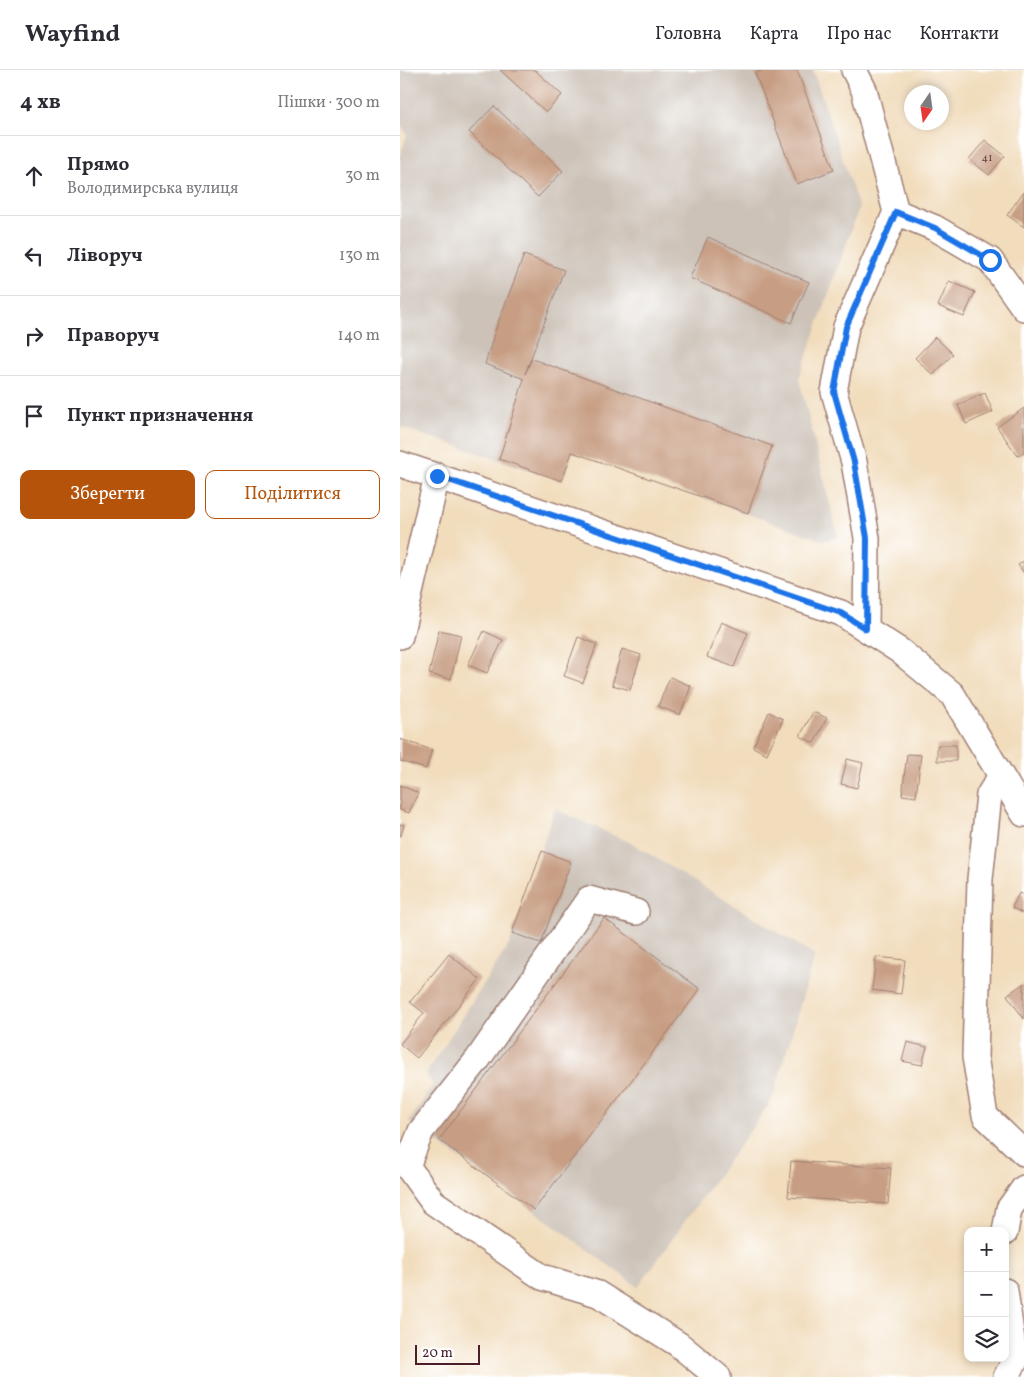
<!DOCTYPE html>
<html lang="uk">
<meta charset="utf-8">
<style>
:root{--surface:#fff;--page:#f7f7f7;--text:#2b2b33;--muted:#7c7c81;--line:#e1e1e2;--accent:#b45309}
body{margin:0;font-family:Vollkorn,serif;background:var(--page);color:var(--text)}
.controls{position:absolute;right:15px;bottom:15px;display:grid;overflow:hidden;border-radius:10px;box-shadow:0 2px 8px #0003}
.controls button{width:45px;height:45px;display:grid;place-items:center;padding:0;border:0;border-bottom:1px solid var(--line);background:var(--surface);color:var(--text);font:25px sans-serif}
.compass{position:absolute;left:504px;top:15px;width:45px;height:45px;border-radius:50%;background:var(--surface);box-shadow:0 2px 8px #0003;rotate:193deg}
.scale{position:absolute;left:15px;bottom:12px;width:65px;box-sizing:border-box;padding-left:5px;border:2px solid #4a1f2b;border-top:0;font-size:14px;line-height:18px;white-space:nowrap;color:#4a1f2b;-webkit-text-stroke:4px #fff;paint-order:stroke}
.stop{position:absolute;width:15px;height:15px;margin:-11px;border:4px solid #1a73e8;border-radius:50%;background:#fff}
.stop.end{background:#1a73e8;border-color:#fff;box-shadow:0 1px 5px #0008}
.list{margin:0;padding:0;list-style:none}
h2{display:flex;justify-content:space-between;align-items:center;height:65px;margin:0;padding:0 20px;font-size:21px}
h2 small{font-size:16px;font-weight:400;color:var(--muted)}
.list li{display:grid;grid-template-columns:32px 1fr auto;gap:15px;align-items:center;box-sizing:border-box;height:80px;padding:0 20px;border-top:1px solid var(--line)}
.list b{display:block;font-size:19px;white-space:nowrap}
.list p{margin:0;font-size:16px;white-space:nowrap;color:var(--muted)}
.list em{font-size:16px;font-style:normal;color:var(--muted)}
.actions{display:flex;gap:10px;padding:15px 20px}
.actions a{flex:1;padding:11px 0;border:1px solid var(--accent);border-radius:10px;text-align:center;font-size:18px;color:var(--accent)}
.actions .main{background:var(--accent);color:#fff}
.icon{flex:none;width:28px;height:28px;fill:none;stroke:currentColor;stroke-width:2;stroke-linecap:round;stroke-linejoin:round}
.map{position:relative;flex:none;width:624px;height:1307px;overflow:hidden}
header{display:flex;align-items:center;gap:30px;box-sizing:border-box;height:70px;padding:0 25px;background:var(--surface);border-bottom:1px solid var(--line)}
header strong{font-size:24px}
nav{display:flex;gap:28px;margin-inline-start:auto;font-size:18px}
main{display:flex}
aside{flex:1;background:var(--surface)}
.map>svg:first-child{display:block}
.industrial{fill:#ccc2b8}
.building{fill:#c79e83}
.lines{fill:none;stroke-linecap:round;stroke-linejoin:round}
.minor-casing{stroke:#9e7e73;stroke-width:28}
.minor{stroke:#fff;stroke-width:25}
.route{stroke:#1a73e8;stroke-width:6}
.labels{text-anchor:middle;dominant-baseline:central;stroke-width:5;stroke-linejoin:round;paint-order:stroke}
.number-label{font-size:11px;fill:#693f41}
</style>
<header>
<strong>Wayfind</strong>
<nav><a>Головна</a><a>Карта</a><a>Про нас</a><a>Контакти</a></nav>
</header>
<main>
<aside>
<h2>4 хв<small>Пішки · 300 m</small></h2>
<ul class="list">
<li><svg class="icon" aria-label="ahead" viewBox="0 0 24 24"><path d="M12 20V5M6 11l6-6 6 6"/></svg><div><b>Прямо</b><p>Володимирська вулиця</p></div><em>30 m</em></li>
<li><svg class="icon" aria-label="left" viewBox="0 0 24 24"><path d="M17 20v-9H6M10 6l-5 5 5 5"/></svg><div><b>Ліворуч</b></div><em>130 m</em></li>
<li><svg class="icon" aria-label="right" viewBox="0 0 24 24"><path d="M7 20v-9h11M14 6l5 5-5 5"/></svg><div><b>Праворуч</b></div><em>140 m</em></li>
<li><svg class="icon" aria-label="arrive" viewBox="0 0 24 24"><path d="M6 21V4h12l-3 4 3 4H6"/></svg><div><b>Пункт призначення</b></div></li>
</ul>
<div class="actions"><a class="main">Зберегти</a><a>Поділитися</a></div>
</aside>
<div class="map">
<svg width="624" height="1307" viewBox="0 0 624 1307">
<rect width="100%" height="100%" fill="#fff"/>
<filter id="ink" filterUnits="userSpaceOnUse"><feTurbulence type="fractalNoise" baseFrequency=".02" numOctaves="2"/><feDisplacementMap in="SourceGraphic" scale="10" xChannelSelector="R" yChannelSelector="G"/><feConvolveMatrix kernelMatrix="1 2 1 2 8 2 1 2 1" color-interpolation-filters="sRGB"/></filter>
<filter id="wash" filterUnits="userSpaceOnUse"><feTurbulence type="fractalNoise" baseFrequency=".0096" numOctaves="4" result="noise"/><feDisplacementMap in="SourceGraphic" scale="20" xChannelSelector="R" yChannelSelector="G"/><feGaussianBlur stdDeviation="1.12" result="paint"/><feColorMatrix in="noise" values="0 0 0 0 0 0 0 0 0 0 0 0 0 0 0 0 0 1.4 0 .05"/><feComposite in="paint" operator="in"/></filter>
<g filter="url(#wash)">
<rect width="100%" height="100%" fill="#f1dcbb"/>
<path class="industrial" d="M0 0H413L459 138 399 308 438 467 424 471 173 382 162 411 0 357V87L7 64 0 54Z
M155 739 233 774 415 885 372 1030 238 1217 151 1153 9 1052 33 1015 26 1004 110 873Z"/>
<g id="blocks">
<path class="building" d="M100 0H135L162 25 146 42Z
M364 0H397L434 100 397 114 355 3Z
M94 36 163 101 138 127 69 62Z
M585 70 605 86 589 105 569 89Z
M624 121V157L607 145Z
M308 167 409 212 391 253 290 208Z
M124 185 164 200 125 304 132 289 372 376 348 443 172 382 162 411 99 389 124 309 85 294 96 258Z
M549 211 575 222 564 247 538 236Z
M535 267 553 284 533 305 515 288Z
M585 323 593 342 566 354 558 335Z
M624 338V382L618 386 597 357Z
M624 491V503L618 495Z
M321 552 348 563 334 597 307 587Z
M39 560 61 565 51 609 29 604Z
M84 561 103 570 87 603 68 595Z
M178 567 197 574 183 613 164 606Z
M222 579 241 585 230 620 212 615Z
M270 607 291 616 280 645 258 636Z
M369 642 383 649 367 684 353 677Z
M413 642 427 648 414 673 400 666Z
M0 669 32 680 26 699 0 691Z
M537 675H556V691H537Z
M507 684 521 685 516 727 502 725Z
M447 689 463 693 457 718 441 714Z
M0 715 18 723 9 743 0 740Z
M0 754 4 755 1 766H0Z
M142 781 171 792 141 873 112 863Z
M619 823 624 825V844L612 838Z
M204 848 300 919 134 1140 39 1070Z
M49 884 80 909 17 988 0 974 24 943 10 932Z
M476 887 505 890 501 924 472 920Z
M624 913V949L607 925Z
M507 972 527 977 522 995 502 991Z
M391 1091 491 1098 488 1134 388 1127Z"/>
</g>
</g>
<g filter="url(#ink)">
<use href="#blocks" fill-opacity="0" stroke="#9e7e73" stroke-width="1"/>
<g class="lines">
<g class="minor-casing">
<path id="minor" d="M454 0 464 20 496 142 446 257 434 322 454 392 467 468 466 559
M496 142 535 158 590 190 624 238
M0 394 441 543 500 581 552 624 624 744
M0 566 37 406
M601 706 589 725 580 809 575 987 585 1046 624 1083
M236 842 189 829 78 989 21 1061 7 1096 33 1132 142 1207 198 1224 278 1274 318 1307
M605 1162 609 1139 624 1118
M605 1221 615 1291 606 1307"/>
</g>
<use href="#minor" class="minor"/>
</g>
</g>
<g class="lines" filter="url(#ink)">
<path class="route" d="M37 406 441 543 466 559 467 468 454 392 434 322 446 257 496 142 535 158 590 190"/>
</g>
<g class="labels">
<g class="number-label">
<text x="587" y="88">41</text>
</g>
</g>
</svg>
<div class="controls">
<button>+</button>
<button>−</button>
<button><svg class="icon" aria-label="layers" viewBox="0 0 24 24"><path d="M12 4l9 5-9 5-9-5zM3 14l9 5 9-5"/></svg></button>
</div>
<svg class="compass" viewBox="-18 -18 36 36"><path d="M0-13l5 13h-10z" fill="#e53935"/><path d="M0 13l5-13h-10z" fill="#7c7c81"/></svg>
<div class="scale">20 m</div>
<div class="stop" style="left:590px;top:190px"></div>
<div class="stop end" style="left:37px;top:406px"></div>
</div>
</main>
